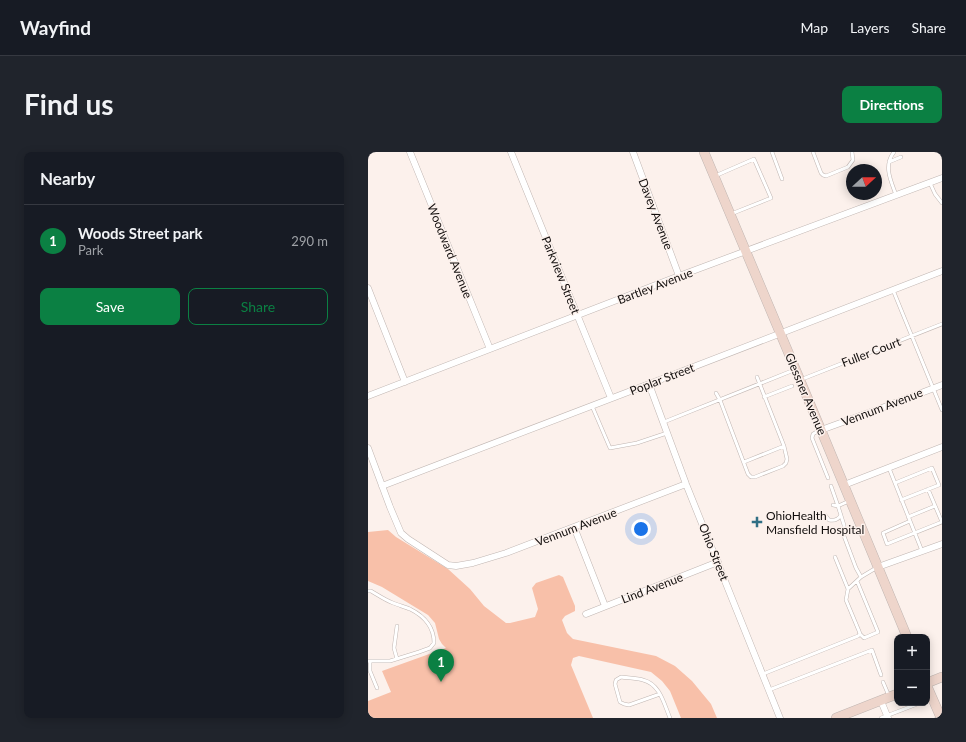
<!DOCTYPE html>
<meta charset="utf-8">
<style>
:root{--surface:#171b24;--page:#20242c;--text:#f1f3f6;--muted:#9ea1a6;--line:#363941;--accent:#0b8043}
body{margin:0;font-family:Lato,sans-serif;background:var(--page);color:var(--text)}
.controls{position:absolute;right:12px;bottom:12px;display:grid;overflow:hidden;border-radius:8px;box-shadow:0 2px 10px #0003}
.controls button{width:36px;height:36px;display:grid;place-items:center;padding:0;border:0;border-bottom:1px solid var(--line);background:var(--surface);color:var(--text);font:20px sans-serif}
.compass{position:absolute;left:478px;top:12px;width:36px;height:36px;border-radius:50%;background:var(--surface);box-shadow:0 2px 10px #0003;rotate:69deg}
.you{position:absolute;left:273px;top:377px;width:14px;height:14px;margin:-10px;border:3px solid #fff;border-radius:50%;background:#1a73e8;box-shadow:0 0 0 6px #1a73e833}
.badge{display:grid;place-items:center;width:26px;height:26px;border-radius:50%;background:var(--accent);color:#fff;font-size:13px;font-weight:700}
.pin{position:absolute;translate:-50% -33px;filter:drop-shadow(0 1px 2px #0008)}
.pin::after{content:'';position:absolute;top:21px;width:14px;height:12px;background:inherit;clip-path:polygon(0 0,100% 0,50% 100%)}
.list{margin:0;padding:0;list-style:none}
h2{display:flex;justify-content:space-between;align-items:center;height:52px;margin:0;padding:0 16px;font-size:17px}
h2 small{font-size:13px;font-weight:400;color:var(--muted)}
.list li{display:grid;grid-template-columns:26px 1fr auto;gap:12px;align-items:center;box-sizing:border-box;height:72px;padding:0 16px;border-top:1px solid var(--line)}
.list b{display:block;font-size:15px;white-space:nowrap}
.list p{margin:0;font-size:13px;white-space:nowrap;color:var(--muted)}
.list em{font-size:13px;font-style:normal;color:var(--muted)}
.actions{display:flex;gap:8px;padding:12px 16px}
.actions a{flex:1;padding:9px 0;border:1px solid var(--accent);border-radius:8px;text-align:center;font-size:14px;color:var(--accent)}
.actions .main{background:var(--accent);color:#fff}
.map{position:relative;flex:none;width:574px;height:566px;overflow:hidden;border-radius:8px}
header{display:flex;align-items:center;gap:24px;box-sizing:border-box;height:56px;padding:0 20px;background:var(--surface);border-bottom:1px solid var(--line)}
header strong{font-size:19px}
nav{display:flex;gap:22px;margin-inline-start:auto;font-size:14px}
.intro{display:flex;align-items:center;justify-content:space-between;box-sizing:border-box;height:96px;padding:0 24px}
h1{margin:0;font-size:28px}
.button{padding:10px 18px;border-radius:8px;background:var(--accent);color:#fff;font-size:14px;font-weight:700}
main{display:flex;gap:24px;padding:0 24px}
aside{flex:1;background:var(--surface);border-radius:8px;box-shadow:0 2px 10px #0003}
.map>svg:first-child{display:block}
.green{fill:#f8c0a9}
.lines{fill:none;stroke-linecap:round;stroke-linejoin:round}
.lane-casing{stroke:#c0b6b2;stroke-width:4}
.street-casing{stroke:#c0b6b2;stroke-width:7}
.secondary-casing{stroke:#c0b6b2;stroke-width:10}
.lane{stroke:#fff;stroke-width:3}
.street{stroke:#fff;stroke-width:6}
.secondary{stroke:#eed5cb;stroke-width:9}
.poi-dot{fill:#306f84;stroke:#fcf1ec;stroke-width:1.5}
.labels{text-anchor:middle;dominant-baseline:central;stroke-width:3;stroke-linejoin:round;paint-order:stroke}
.street-label{font-size:12px;fill:#110d0c;stroke:#fcf1ec}
.poi-label{font-size:12px;fill:#110d0c;stroke:#fcf1ec;text-anchor:start}
</style>
<header>
<strong>Wayfind</strong>
<nav><a>Map</a><a>Layers</a><a>Share</a></nav>
</header>
<div class="intro"><h1>Find us</h1><a class="button">Directions</a></div>
<main>
<aside>
<h2>Nearby<small></small></h2>
<ul class="list">
<li><span class="badge">1</span><div><b>Woods Street park</b><p>Park</p></div><em>290 m</em></li>
</ul>
<div class="actions"><a class="main">Save</a><a>Share</a></div>
</aside>
<div class="map">
<svg width="574" height="566" viewBox="0 0 574 566">
<rect width="100%" height="100%" fill="#fcf1ec"/>
<path class="green" d="M20 378 28 385 80 417 102 437 116 454 138 471H142L167 465 170 457 164 436 168 431 191 423 195 425 207 454V459L197 464 194 468 199 481 205 487 288 504 307 514 324 529 343 552 349 566H313L302 539 294 529 283 520 211 504 205 506 203 513 225 566H0V549L23 540 14 519 78 496 74 492 71 487 67 471 60 463 14 435 0 429V380Z"/>
<g class="lines">
<g class="lane-casing">
<path id="lane" d="M404 0 414 27
M445 0 453 21 455 23 458 24 480 15 485 8 484 0
M526 0C515 14 523 29 528 43
M521 10 533 5
M347 24 386 7 403 46 363 62
M562 31 567 42 574 51
M525 138 574 258
M432 228 574 172
M348 241 352 248 380 322 383 325H387L415 314 418 311 419 307 416 294 389 225
M396 245 424 234
M224 254 242 296 269 291 299 281
M296 270 426 218
M452 278 445 282 444 286 460 326
M376 310 416 294
M521 316 554 399
M527 331 564 316 571 333 533 348
M463 334 470 354 465 353
M481 349 470 354 476 373V384L488 416 493 425
M457 363 461 368C466 369 470 368 473 363
M540 365 567 354
M542 369 515 381 519 392 574 370 560 337
M467 405 480 437
M489 429 510 480 496 486 492 482
M0 439H3C10 443 17 448 25 451 30 453 37 455 42 457 56 464 66 475 66 491L62 496 51 500 22 509H0
M29 474 26 496 29 507
M2 510V519L9 536
M395 522 490 484 492 482 491 479 478 448 480 437 493 425 508 416
M515 530 521 544
M401 538 504 498 513 523
M292 542 261 553 256 552 252 550 247 532 248 528 253 525C260 526 268 526 275 528 292 532 296 552 302 566
M513 566 552 551"/>
</g>
<g class="street-casing">
<path id="street" d="M42 0 122 197
M143 0 243 246
M265 0 311 124
M0 136 37 230
M281 232 318 332 412 566
M0 244 311 124 574 26
M453 278 511 257 574 233
M0 296 22 355 33 381 40 387 80 413 88 414 105 411 138 401 318 332
M476 333 574 295
M14 334 281 232 574 119
M206 375 237 454
M510 415 574 392
M218 462 350 410
M513 549 520 566"/>
</g>
<g class="secondary-casing">
<path id="secondary" d="M336 0 453 278 539 485
M559 531 574 525
M559 534 573 566
M468 566 529 542"/>
</g>
<use href="#lane" class="lane"/>
<use href="#street" class="street"/>
<use href="#secondary" class="secondary"/>
</g>
<path class="poi-dot" d="M387 364h4v4h4v4h-4v4h-4v-4h-4v-4h4z"/>
<g class="labels">
<g class="street-label">
<text transform="translate(288 62) rotate(69)">Davey Avenue</text>
<text transform="translate(82 99) rotate(68)">Woodward Avenue</text>
<text transform="translate(193 123) rotate(68)">Parkview Street</text>
<text transform="translate(287 134) rotate(-21)">Bartley Avenue</text>
<text transform="translate(503 200) rotate(-21)">Fuller Court</text>
<text transform="translate(294 227) rotate(-21)">Poplar Street</text>
<text transform="translate(438 242) rotate(67)">Glessner Avenue</text>
<text transform="translate(514 255) rotate(-21)">Vennum Avenue</text>
<text transform="translate(208 375) rotate(-21)">Vennum Avenue</text>
<text transform="translate(346 400) rotate(68)">Ohio Street</text>
<text transform="translate(284 436) rotate(-21)">Lind Avenue</text>
</g>
<g class="poi-label">
<text x="398" y="363">OhioHealth<tspan x="398" dy="14">Mansfield Hospital</tspan></text>
</g>
</g>
</svg>
<div class="controls">
<button>+</button>
<button>−</button>
</div>
<svg class="compass" viewBox="-18 -18 36 36"><path d="M0-13l5 13h-10z" fill="#e53935"/><path d="M0 13l5-13h-10z" fill="#9ea1a6"/></svg>
<div class="you"></div>
<div class="pin badge" style="left:73px;top:530px">1</div>
</div>
</main>
